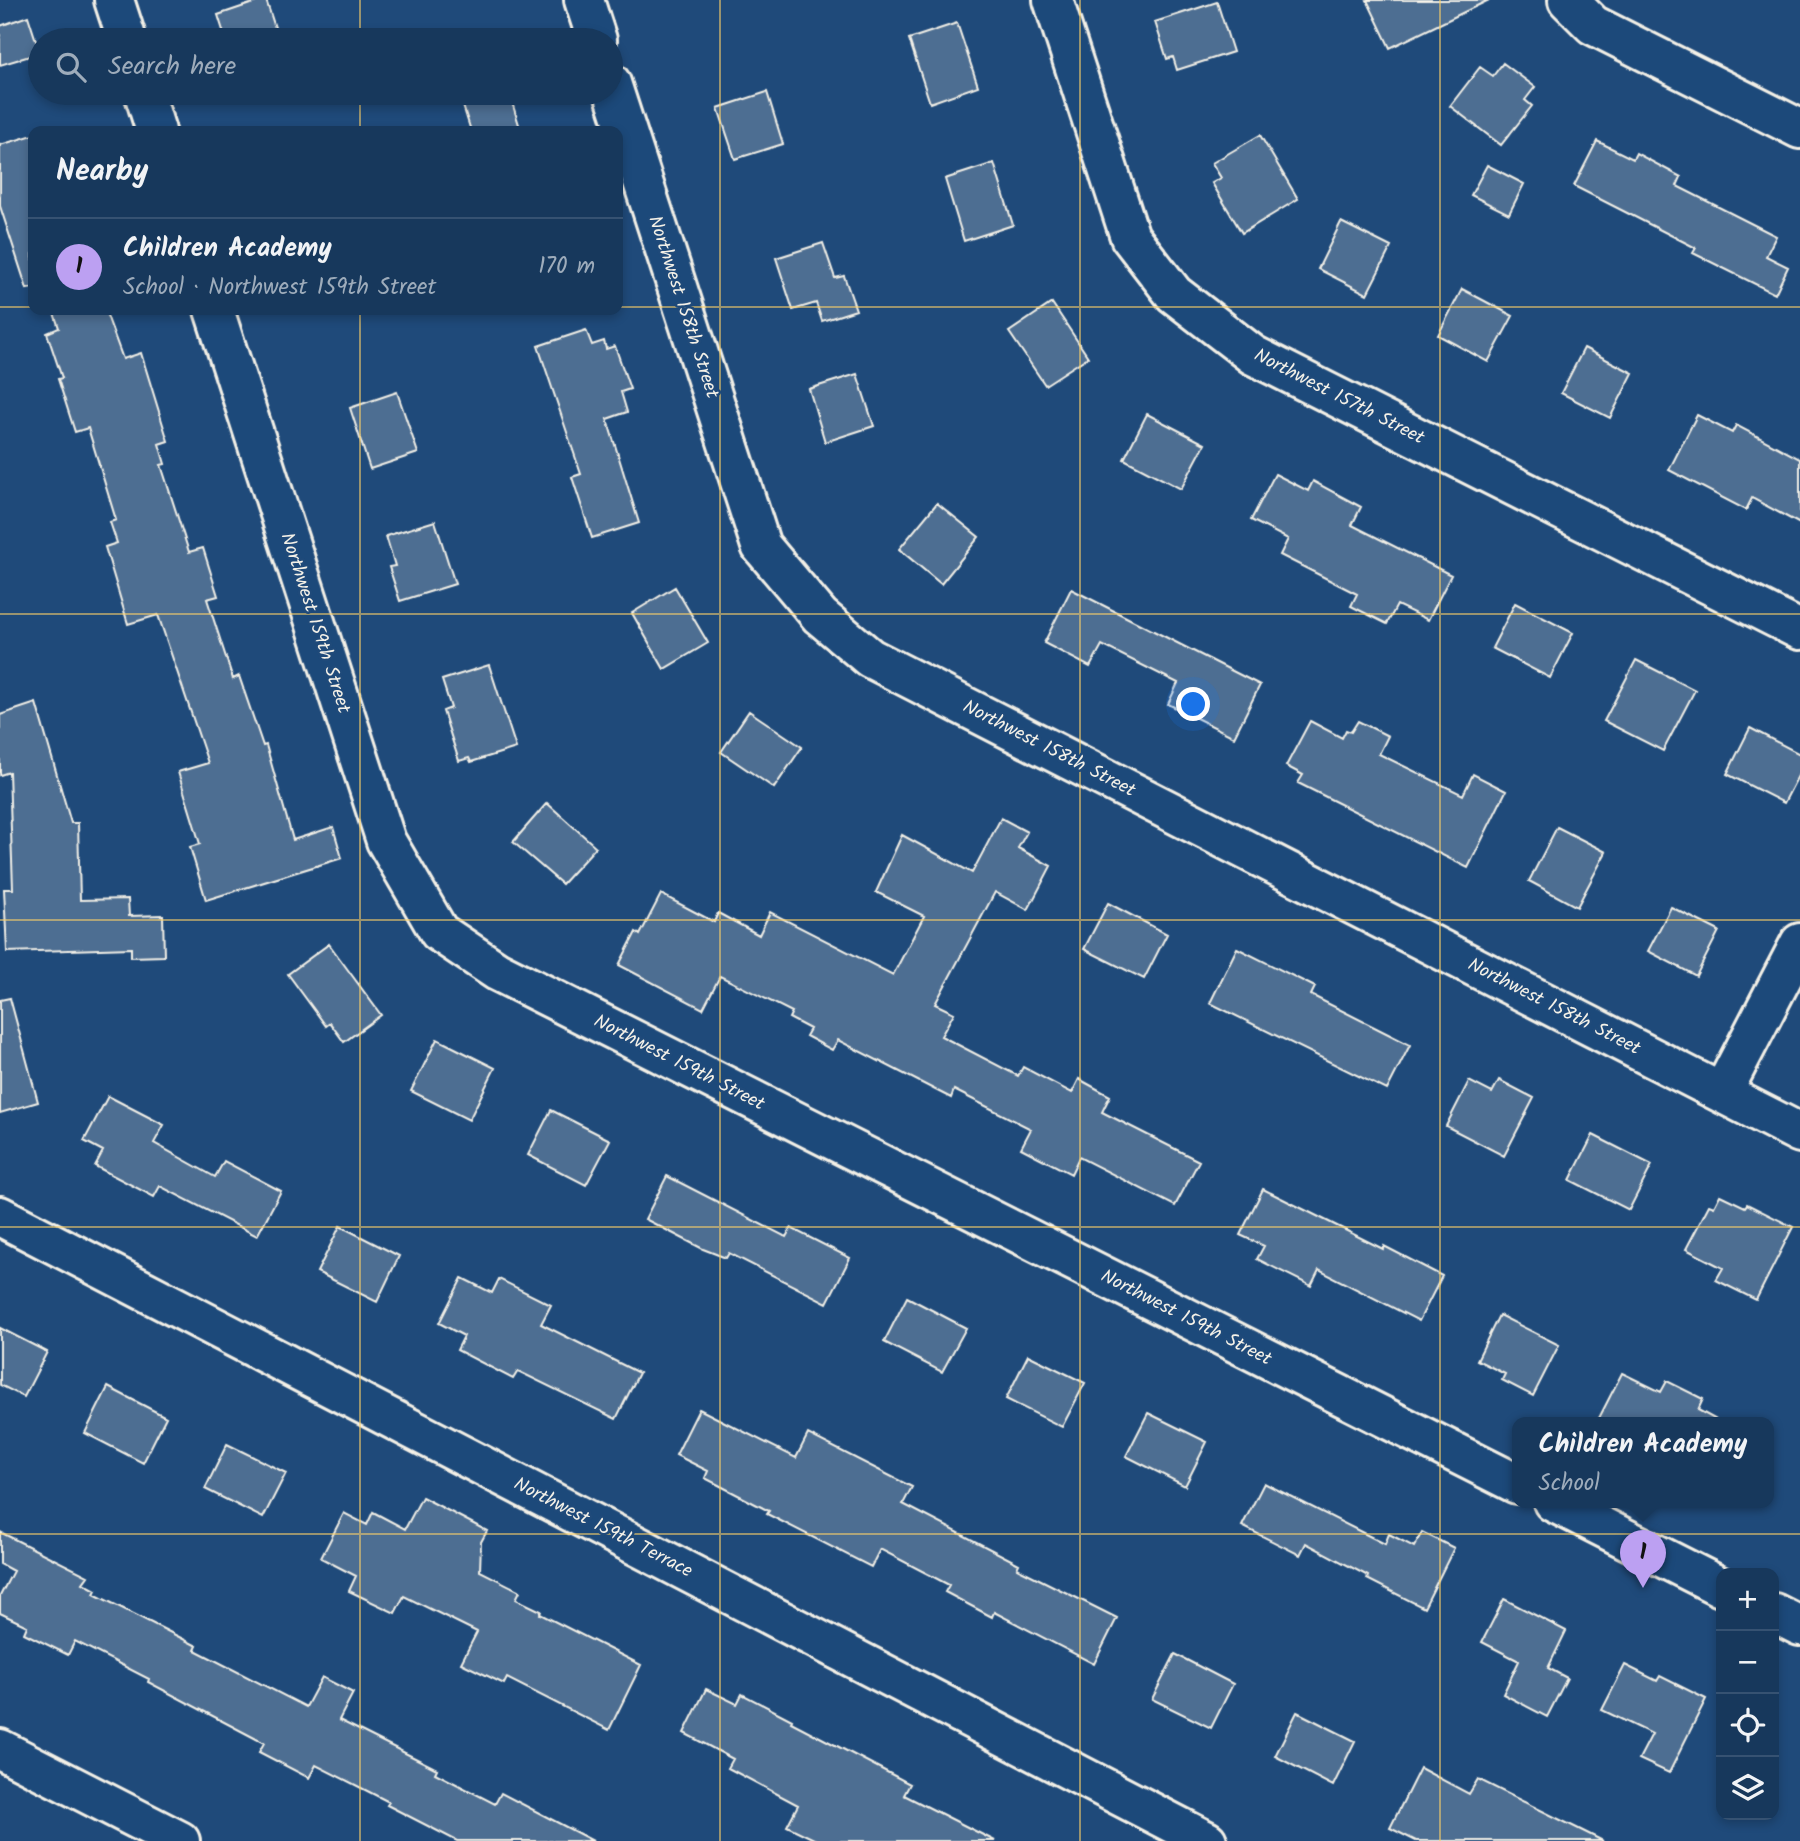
<!DOCTYPE html>
<meta charset="utf-8">
<style>
:root{--surface:#17385c;--page:#203f62;--text:#f1f3f6;--muted:#9eacbb;--line:#365272;--accent:#bca0f2}
body{margin:0;font-family:Kalam,sans-serif;background:var(--page);color:var(--text)}
.controls{position:absolute;right:21px;bottom:21px;display:grid;overflow:hidden;border-radius:14px;box-shadow:0 4px 10px #0003}
.controls button{width:63px;height:63px;display:grid;place-items:center;padding:0;border:0;border-bottom:2px solid var(--line);background:var(--surface);color:var(--text);font:35px sans-serif}
.you{position:absolute;left:1194px;top:705px;width:24px;height:24px;margin:-18px;border:5px solid #fff;border-radius:50%;background:#1a73e8;box-shadow:0 0 0 10px #1a73e833}
.badge{display:grid;place-items:center;width:46px;height:46px;border-radius:50%;background:var(--accent);color:#111;font-size:23px;font-weight:700}
.pin{position:absolute;translate:-50% -58px;filter:drop-shadow(0 2px 4px #0008)}
.pin::after{content:'';position:absolute;top:37px;width:24px;height:21px;background:inherit;clip-path:polygon(0 0,100% 0,50% 100%)}
.popup{position:absolute;left:1512px;top:1417px;width:262px;height:91px;box-sizing:border-box;display:grid;place-content:center;border-radius:14px;background:var(--surface);filter:drop-shadow(0 2px 5px #0005);font-size:23px;white-space:nowrap;color:var(--muted)}
.popup b{font-size:26px;color:var(--text)}
.popup::after{content:'';position:absolute;left:50%;top:100%;margin-left:-14px;border:14px solid transparent;border-top-color:var(--surface)}
.list{margin:0;padding:0;list-style:none}
h2{display:flex;justify-content:space-between;align-items:center;height:91px;margin:0;padding:0 28px;font-size:30px}
h2 small{font-size:23px;font-weight:400;color:var(--muted)}
.list li{display:grid;grid-template-columns:46px 1fr auto;gap:21px;align-items:center;box-sizing:border-box;height:98px;padding:0 28px;border-top:2px solid var(--line)}
.list b{display:block;font-size:26px;white-space:nowrap}
.list p{margin:0;font-size:23px;white-space:nowrap;color:var(--muted)}
.list em{font-size:23px;font-style:normal;color:var(--muted)}
.icon{flex:none;width:38px;height:38px;fill:none;stroke:currentColor;stroke-width:2;stroke-linecap:round;stroke-linejoin:round}
.map{position:relative;flex:none;width:1800px;height:1841px;overflow:hidden}
.search{position:absolute;background:var(--surface);box-shadow:0 4px 10px #0003;left:28px;top:28px;width:595px;height:77px;display:flex;align-items:center;gap:18px;box-sizing:border-box;padding:0 24px;border-radius:38px;color:var(--muted);font-size:26px}
.panel{position:absolute;background:var(--surface);box-shadow:0 4px 10px #0003;left:28px;top:126px;width:595px;height:189px;border-radius:14px}
.map>svg:first-child{display:block}
.building{fill:#4d6e92;stroke:#f4f1e8;stroke-width:2}
.lines{fill:none;stroke-linecap:round;stroke-linejoin:round}
.minor-casing{stroke:#f4f1e8;stroke-width:44}
.minor{stroke:#1f4a7a;stroke-width:38}
.grid{fill:none;stroke:#ffd166;stroke-width:2;stroke-opacity:0.55}
.labels{text-anchor:middle;dominant-baseline:central;stroke-width:5;stroke-linejoin:round;paint-order:stroke}
.street-label{font-size:19px;fill:#f4f1e8;stroke:#1f4a7a}
</style>
<div class="map">
<svg width="1800" height="1841" viewBox="0 0 1800 1841">
<rect width="100%" height="100%" fill="#1f4a7a"/>
<filter id="ink" filterUnits="userSpaceOnUse"><feTurbulence type="fractalNoise" baseFrequency=".0143" numOctaves="2"/><feDisplacementMap in="SourceGraphic" scale="14" xChannelSelector="R" yChannelSelector="G"/><feConvolveMatrix kernelMatrix="1 2 1 2 8 2 1 2 1" color-interpolation-filters="sRGB"/></filter>
<g filter="url(#ink)">
<path class="building" d="M262 0H266L279 40H226L218 15Z
M1367 0H1489L1390 48Z
M1217 2 1233 52 1177 70 1173 57 1167 59 1155 22Z
M28 16 40 53 0 65V26Z
M957 23 978 86 930 103 909 39Z
M1503 63 1535 87 1525 100 1532 106 1501 145 1450 106 1480 67 1493 76Z
M767 92 783 144 735 159 718 108Z
M459 93H509L521 131H471Z
M33 135V288L27 289 0 206V145Z
M1260 135 1298 199 1242 233 1212 183 1221 178 1212 163Z
M1597 141 1633 159 1636 153 1681 177 1677 186 1776 236 1766 256 1788 267 1775 294 1693 253 1696 248 1574 186Z
M994 163 1013 225 964 241 945 179Z
M1487 165 1524 184 1509 214 1471 195Z
M1341 222 1391 247 1367 294 1318 269Z
M823 243 835 278 844 276 856 310 822 321 816 303 793 310 776 258Z
M1462 289 1513 316 1488 362 1438 335Z
M1052 303 1088 357 1045 385 1009 332Z
M53 310H105L123 359 141 353 168 441 159 444 165 464 161 465 189 552 203 548 218 596 207 599 233 679 239 676 263 746 266 745 293 840 333 827 342 858 206 900 190 847 200 844 178 772 208 763 158 615 128 624 105 547 117 543 110 522 116 520 88 428 75 432 58 379 62 378 47 333 59 328Z
M586 330 592 345 604 341 606 349 615 346 630 389 621 392 627 412 607 419 639 523 592 538 572 477 581 474 538 346Z
M1584 348 1633 373 1610 418 1561 393Z
M857 374 874 426 825 442 809 389Z
M397 392 418 453 370 469 350 408Z
M1147 414 1205 444 1181 489 1124 459Z
M1697 415 1732 433 1736 425 1800 459V524L1752 498 1746 510 1669 470Z
M1275 474 1308 491 1313 481 1361 507 1352 525 1451 575 1428 620 1397 605 1387 624 1351 606 1357 594 1280 555 1288 539 1251 520Z
M937 503 979 537 941 584 899 549Z
M435 521 455 584 400 601 389 567 395 566 386 536Z
M675 587 708 643 664 669 632 613Z
M1071 589 1260 685 1234 737 1168 704 1178 683 1102 645 1090 667 1044 643Z
M1515 603 1573 633 1550 678 1492 648Z
M1636 660 1695 690 1663 751 1604 721Z
M489 665 516 748 471 762 469 758 459 761 443 711 451 708 442 680Z
M36 703 71 823H78L80 900 128 899 129 916 163 915 164 956 131 957V948L7 952 4 889H13L9 772 0 775V715Z
M749 711 802 747 774 788 721 752Z
M1310 721 1342 738 1346 730 1351 732 1358 721 1388 736 1379 754 1463 795 1473 774 1506 791 1468 868 1298 783 1303 775 1286 766Z
M1750 728 1800 754V772L1784 803 1727 774Z
M547 803 596 847 562 884 513 842Z
M1001 818 1027 832 1018 848 1051 866 1028 910 995 892 935 1004 954 1013 941 1036 1018 1076 1023 1067 1072 1093 1079 1079 1110 1096 1102 1112 1199 1161 1175 1206 1079 1157 1071 1174 1021 1148 1031 1129 954 1090 951 1098 838 1040 832 1050 806 1036 810 1029 789 1018 792 1012 720 976 703 1009 619 965 636 932 640 935 661 894 714 922 718 913 759 935 770 912 893 975 924 916 876 892 902 835 972 873Z
M1557 827 1606 852 1577 907 1529 881Z
M1108 903 1167 934 1144 979 1084 949Z
M1671 907 1719 931 1696 976 1648 951Z
M329 944 381 1015 344 1042 330 1023 326 1026 288 974Z
M1237 948 1315 987 1311 995 1410 1045 1387 1090 1210 1003Z
M10 998 38 1102 0 1113V1000Z
M437 1039 495 1068 469 1120 411 1091Z
M1499 1080 1534 1098 1504 1156 1446 1126 1469 1081 1492 1093Z
M108 1096 164 1125 154 1143 215 1177 224 1161 281 1191 257 1236 160 1186 154 1197 95 1166 103 1151 84 1141Z
M551 1110 610 1140 586 1185 528 1155Z
M1593 1135 1652 1165 1629 1210 1570 1180Z
M667 1176 786 1237 791 1228 850 1258 827 1303 729 1253 726 1258 703 1249 645 1219Z
M1263 1189 1383 1249 1384 1246 1442 1276 1419 1321 1319 1270 1311 1286 1257 1259 1264 1246 1240 1235Z
M1720 1195 1745 1207 1747 1204 1793 1227 1756 1300 1716 1280 1723 1268 1686 1249 1709 1205 1714 1207Z
M340 1226 399 1256 377 1302 317 1272Z
M462 1278 492 1293 499 1279 551 1305 541 1324 639 1373 616 1419 518 1371 513 1379 457 1350 464 1336 439 1323Z
M907 1297 966 1328 942 1372 884 1342Z
M1499 1315 1559 1345 1533 1396 1502 1380 1505 1374 1477 1360Z
M0 1328 47 1352 24 1397 0 1385Z
M1028 1355 1085 1383 1062 1427 1006 1399Z
M1622 1373 1661 1392 1667 1381 1703 1399 1698 1410 1720 1422H1597Z
M108 1387 166 1417 143 1463 85 1433Z
M699 1409 796 1458 808 1434 912 1487 903 1504 1019 1564 1017 1568 1117 1618 1094 1664 994 1612 992 1617 945 1592 949 1585 880 1549 871 1567 767 1514 769 1511 705 1478 708 1471 676 1455Z
M1148 1413 1207 1442 1185 1486 1126 1456Z
M227 1444 286 1473 263 1518 205 1489Z
M1264 1483 1385 1544 1389 1534 1414 1547 1422 1532 1454 1548 1424 1608 1367 1579 1368 1576 1306 1543 1300 1555 1242 1526Z
M422 1497 487 1531 481 1542 480 1571 520 1591 516 1599 541 1611 540 1614 641 1665 609 1730 507 1678 504 1684 461 1663 477 1632 404 1596 395 1613 349 1591 356 1576 321 1558 344 1513 367 1525 373 1512 405 1529Z
M0 1532 88 1576 83 1583 96 1590 94 1594 197 1646 195 1650 306 1707 322 1677 353 1693 339 1720 437 1769 435 1773 495 1804 501 1793 593 1841H457L387 1805 389 1802 316 1765 309 1778 259 1752 264 1743 148 1682 149 1679 75 1641 68 1655 24 1633 27 1626 0 1613V1596L13 1571 0 1564Z
M1504 1599 1566 1631 1548 1668 1567 1678 1547 1717 1503 1694 1519 1661 1482 1642Z
M1175 1654 1233 1684 1211 1728 1152 1699Z
M1625 1665 1657 1681 1660 1676 1706 1699 1669 1773 1639 1759 1652 1734 1602 1710Z
M706 1689 737 1704 742 1694 792 1720 791 1722 910 1784 904 1795 995 1841H818L787 1826 798 1805 728 1768 733 1759 684 1733Z
M1297 1712 1355 1741 1333 1786 1275 1756Z
M1420 1768 1469 1794 1478 1779 1603 1841H1416L1390 1828Z"/>
<g class="lines">
<g class="minor-casing">
<path id="minor" d="M114 0 127 40
M584 0 597 40
M1053 0 1130 237 1174 294 1253 355 1800 630
M1568 0 1593 25 1800 129
M611 83 761 546 820 616 870 658 1800 1133
M144 93 156 131
M214 310 386 841 439 932 497 971 1517 1484
M1722 1093 1800 943
M0 1216 1207 1841
M1553 1502 1721 1587
M1774 1613 1800 1626
M0 1749 180 1841"/>
</g>
<use href="#minor" class="minor"/>
</g>
</g>
<path class="grid" d="M360 0V40M720 0V1841M1080 0V1841M1440 0V1841M360 93V131M0 307H33M618 307H1800M360 310V1841M0 614H1800M0 920H1800M0 1227H1800M0 1534H1800"/>
<g class="labels">
<g class="street-label">
<text transform="translate(683 307) rotate(72)">Northwest 158th Street</text>
<text transform="translate(1339 397) rotate(27)">Northwest 157th Street</text>
<text transform="translate(315 623) rotate(72)">Northwest 159th Street</text>
<text transform="translate(1049 749) rotate(27)">Northwest 158th Street</text>
<text transform="translate(1554 1007) rotate(27)">Northwest 158th Street</text>
<text transform="translate(679 1063) rotate(27)">Northwest 159th Street</text>
<text transform="translate(1186 1318) rotate(27)">Northwest 159th Street</text>
<text transform="translate(603 1528) rotate(27)">Northwest 159th Terrace</text>
</g>
</g>
</svg>
<div class="controls">
<button>+</button>
<button>−</button>
<button><svg class="icon" aria-label="locate" viewBox="0 0 24 24"><circle cx="12" cy="12" r="6"/><path d="M12 2v4M12 18v4M2 12h4M18 12h4"/></svg></button>
<button><svg class="icon" aria-label="layers" viewBox="0 0 24 24"><path d="M12 4l9 5-9 5-9-5zM3 14l9 5 9-5"/></svg></button>
</div>
<div class="you"></div>
<div class="pin badge" style="left:1643px;top:1588px">1</div>
<div class="popup"><b>Children Academy</b>School</div>
<div class="search"><svg class="icon" aria-label="search" viewBox="0 0 24 24"><circle cx="10" cy="10" r="6"/><path d="M15 15l6 6"/></svg>Search here</div>
<section class="panel">
<h2>Nearby<small></small></h2>
<ul class="list">
<li><span class="badge">1</span><div><b>Children Academy</b><p>School · Northwest 159th Street</p></div><em>170 m</em></li>
</ul>
</section>
</div>
